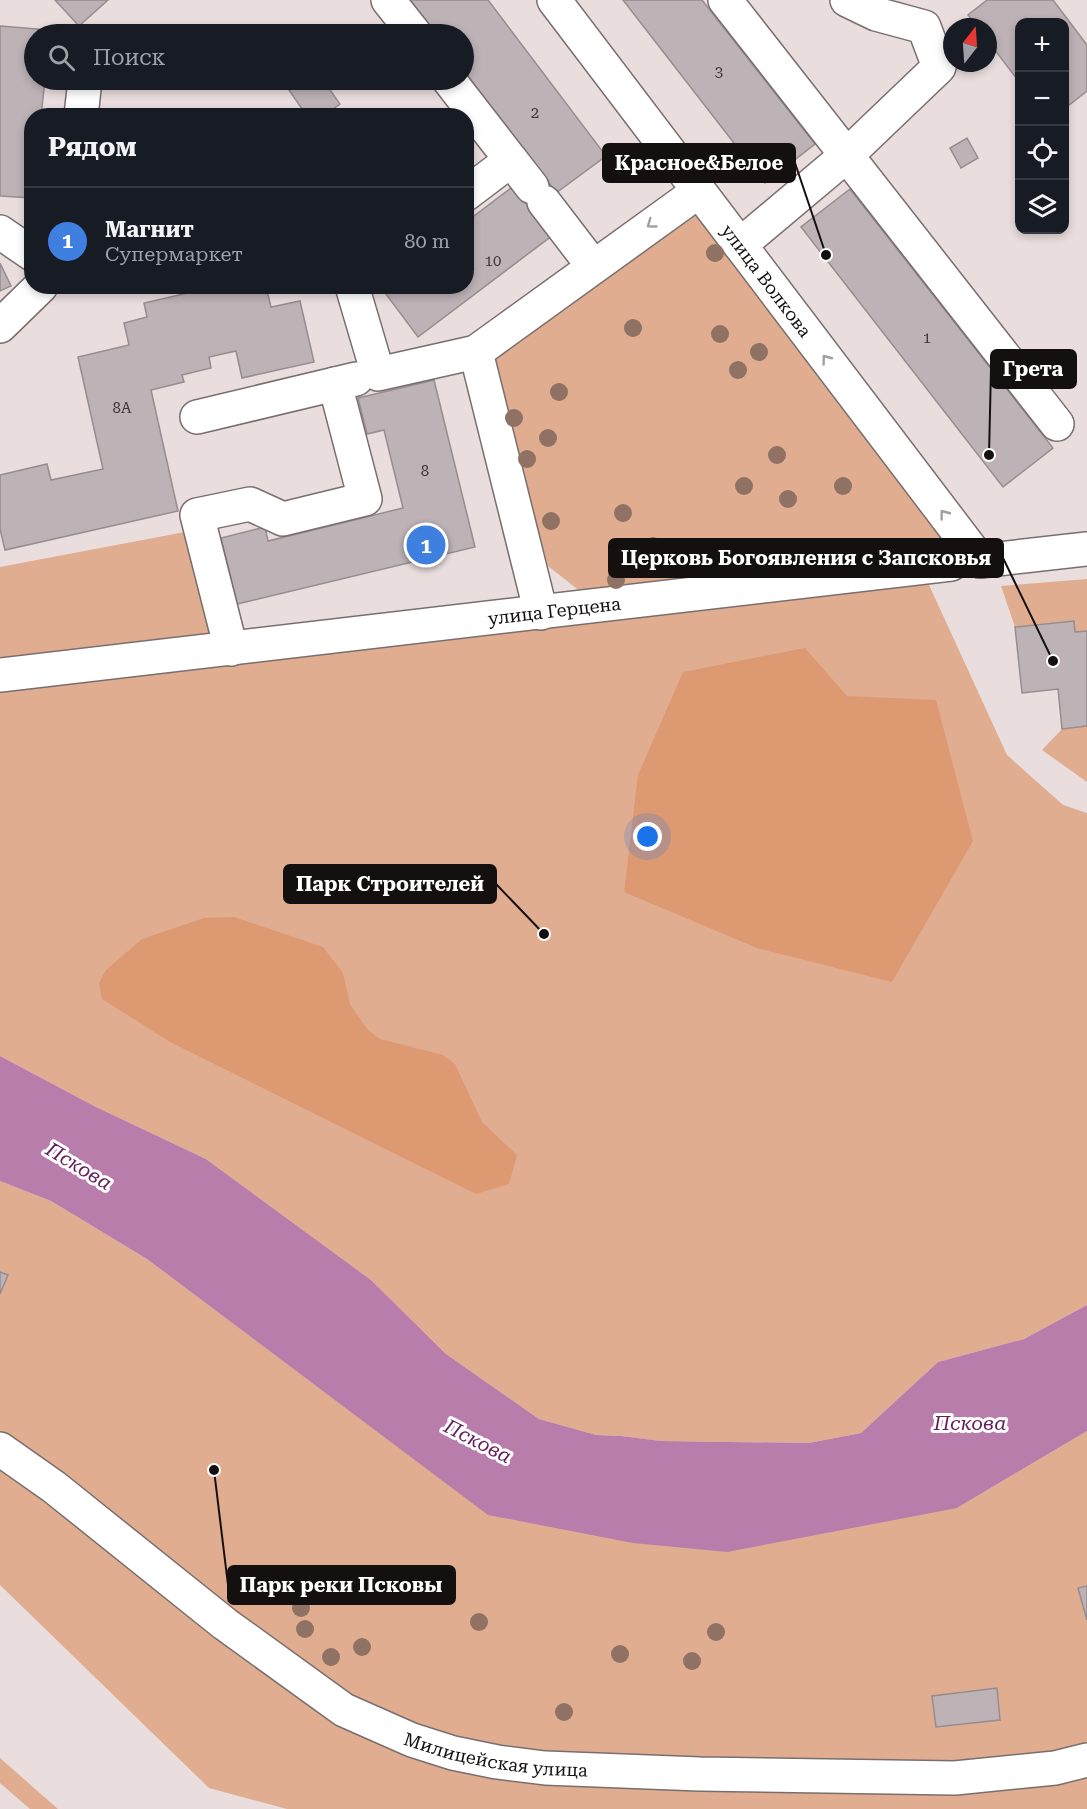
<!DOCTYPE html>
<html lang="ru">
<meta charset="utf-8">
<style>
:root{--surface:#171b24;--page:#20242c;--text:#f1f3f6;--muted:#9ea1a6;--line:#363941;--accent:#8c9099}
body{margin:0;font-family:"Roboto Serif",serif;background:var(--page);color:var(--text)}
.controls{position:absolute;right:18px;top:18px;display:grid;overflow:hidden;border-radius:12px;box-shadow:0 3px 9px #0003}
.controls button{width:54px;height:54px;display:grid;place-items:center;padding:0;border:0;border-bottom:2px solid var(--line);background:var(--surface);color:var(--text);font:30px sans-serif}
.compass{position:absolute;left:943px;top:18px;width:54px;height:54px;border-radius:50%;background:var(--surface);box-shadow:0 3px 9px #0003;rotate:17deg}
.you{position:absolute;left:648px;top:837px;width:21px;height:21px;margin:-15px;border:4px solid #fff;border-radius:50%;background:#1a73e8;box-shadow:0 0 0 9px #1a73e833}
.badge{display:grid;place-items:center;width:39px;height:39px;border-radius:50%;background:var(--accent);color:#fff;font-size:20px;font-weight:700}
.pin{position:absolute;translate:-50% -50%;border:3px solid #fff;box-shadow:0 2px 6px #0006}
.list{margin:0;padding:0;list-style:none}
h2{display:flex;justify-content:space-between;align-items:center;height:78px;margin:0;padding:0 24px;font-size:26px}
h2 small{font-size:20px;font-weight:400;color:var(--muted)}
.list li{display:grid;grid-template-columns:39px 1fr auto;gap:18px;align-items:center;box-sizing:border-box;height:108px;padding:0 24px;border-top:2px solid var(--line)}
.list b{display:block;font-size:22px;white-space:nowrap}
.list p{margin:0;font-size:20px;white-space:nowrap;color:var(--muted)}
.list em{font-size:20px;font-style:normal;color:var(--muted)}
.icon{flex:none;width:33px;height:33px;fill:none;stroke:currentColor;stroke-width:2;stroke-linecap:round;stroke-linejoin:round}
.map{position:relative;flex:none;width:1087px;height:1809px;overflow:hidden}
.search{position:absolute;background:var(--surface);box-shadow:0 3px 9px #0003;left:24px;top:24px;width:450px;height:66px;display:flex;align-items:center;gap:15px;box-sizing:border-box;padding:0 21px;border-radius:33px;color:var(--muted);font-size:22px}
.panel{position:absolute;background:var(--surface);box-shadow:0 3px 9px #0003;left:24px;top:108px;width:450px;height:186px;border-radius:24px}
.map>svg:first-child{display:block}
.green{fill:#e1ad90}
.forest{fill:#dd9972}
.water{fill:#b97dac}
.building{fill:#bdb2b6;stroke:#978c90;stroke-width:1.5}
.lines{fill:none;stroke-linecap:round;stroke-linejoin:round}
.minor-casing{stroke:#796e6e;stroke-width:36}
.minor{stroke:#fff;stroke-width:33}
.tree{fill:#8f7263}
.oneway{stroke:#a19f9f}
.labels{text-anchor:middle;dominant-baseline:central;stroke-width:6;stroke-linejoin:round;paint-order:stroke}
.number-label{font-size:15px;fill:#3e383a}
.street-label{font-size:18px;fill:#141010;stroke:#fff}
.water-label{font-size:20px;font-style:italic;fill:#651d5a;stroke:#fff}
.leader{fill:none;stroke:#141010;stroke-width:2}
.callout-dot{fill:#141010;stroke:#fff;stroke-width:2}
.callout{fill:#141010;stroke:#141010;stroke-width:2}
.callout-label{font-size:20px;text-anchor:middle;font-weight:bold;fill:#fff}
</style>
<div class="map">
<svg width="1087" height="1809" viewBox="0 0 1087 1809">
<rect width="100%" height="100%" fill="#e9dddd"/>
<path class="green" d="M697 203 951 547 586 596 548 566 489 353Z
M206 528 234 638 0 665V567Z
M924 574 1007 755 1063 805 1087 813V1305L1024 1339 938 1362 861 1433 809 1443 661 1441 621 1436 596 1435 539 1419 446 1354 371 1280 206 1159 96 1107 0 1056V690Z
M1087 579V631L1075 632 1073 621 1015 627 1001 586Z
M1087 726V782L1042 750 1062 729Z
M0 1181 51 1201 147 1259 318 1387 957 1508 1087 1431V1809H287L209 1788 0 1585Z
M0 1758 58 1809H30L0 1783Z"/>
<path class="forest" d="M805 648 847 696 936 700 973 841 892 982 757 948 624 892 638 775 683 672Z
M234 917 323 947 343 973 350 1004 368 1030 380 1039 443 1055 455 1064 482 1122 517 1155 509 1184 476 1194 170 1042 102 999 99 983 106 970 142 939 204 918Z"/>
<path class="water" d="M0 1056 96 1107 206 1159 371 1280 446 1354 539 1419 596 1435 621 1436 661 1441 809 1443 861 1433 938 1362 1024 1339 1087 1305V1431L957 1508 727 1552 633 1543 488 1515 147 1259 51 1201 0 1181Z"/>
<path class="building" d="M55 0H108L79 26Z
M410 0H488L606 156 556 193 464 71V34H436Z
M623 0H702L815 144 765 183Z
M987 0H1053L1087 45V91L1064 109V22H1020V83L988 41V27H977L968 15Z
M0 26 49 30V34H34V80H45L41 116H32V198L0 196Z
M282 80H323L340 104 323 116H307Z
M967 138 978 158 961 168 950 148Z
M545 177 556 193 553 235 418 337 380 286H466V222L515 185Z
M850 189 1053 448 1003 487 801 227Z
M0 263 11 286 0 291Z
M218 286H266L271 307 300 301 314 362 242 378 236 351 209 357 211 368 182 375 184 382 151 390 178 511 5 550 0 529V475L47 464 51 480 103 469 78 357 129 345 124 323 147 317 144 303Z
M434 380 475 547 237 604 221 538 265 527 268 541 403 508 384 430 367 434 358 398Z
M1074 621 1075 632 1087 631V726L1062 729 1058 689 1022 693 1015 627Z
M0 1272 8 1275 0 1294Z
M1087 1586V1620L1078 1588Z
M997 1688 1000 1720 936 1727 932 1696Z"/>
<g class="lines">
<g class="minor-casing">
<g id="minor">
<path d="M388 0 415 34"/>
<path id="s1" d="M554 0 977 557"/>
<path d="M725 0 1057 424"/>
<path d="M449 80 511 160 466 194"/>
<path d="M81 116 85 80"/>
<path d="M511 160 532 187"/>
<path d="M544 202 593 266"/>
<path d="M0 232 32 254"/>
<path d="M740 245 847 155 939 67 924 27 876 14 847 0"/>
<path d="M352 286 378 374 476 352 699 191"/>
<path d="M0 326 41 286"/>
<path d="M476 352 541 613"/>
<path d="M197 417 356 379"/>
<path d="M980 561 1087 549"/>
<path d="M231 649 197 515 250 504 283 519 365 499 335 384"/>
<path id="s2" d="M0 675 951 564 962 541 980 561"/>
<path id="s3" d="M0 1449 54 1487 225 1624 344 1710 412 1740 453 1753 497 1762 545 1768 700 1774 955 1778 1055 1768 1087 1760"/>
</g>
</g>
<use href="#minor" class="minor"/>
</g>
<g class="tree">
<circle cx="715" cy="253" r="9"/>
<circle cx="633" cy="328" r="9"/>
<circle cx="720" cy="334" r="9"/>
<circle cx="759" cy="352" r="9"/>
<circle cx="738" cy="370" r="9"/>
<circle cx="559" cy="392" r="9"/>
<circle cx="514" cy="418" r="9"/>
<circle cx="548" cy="438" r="9"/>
<circle cx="777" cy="455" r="9"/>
<circle cx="527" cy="459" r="9"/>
<circle cx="744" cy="486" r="9"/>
<circle cx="843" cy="486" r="9"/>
<circle cx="788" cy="499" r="9"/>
<circle cx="623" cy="513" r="9"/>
<circle cx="551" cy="521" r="9"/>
<circle cx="653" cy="546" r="9"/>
<circle cx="616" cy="580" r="9"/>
<circle cx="301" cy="1608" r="9"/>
<circle cx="479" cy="1622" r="9"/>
<circle cx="305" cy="1629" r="9"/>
<circle cx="716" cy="1632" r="9"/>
<circle cx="362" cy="1647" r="9"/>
<circle cx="620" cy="1654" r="9"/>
<circle cx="331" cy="1657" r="9"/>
<circle cx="692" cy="1661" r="9"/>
<circle cx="564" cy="1712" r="9"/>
</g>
<defs><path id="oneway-chevron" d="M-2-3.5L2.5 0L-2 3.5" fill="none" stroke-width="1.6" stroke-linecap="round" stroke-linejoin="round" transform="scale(1.5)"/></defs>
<g class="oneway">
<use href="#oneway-chevron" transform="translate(651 224) rotate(144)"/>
<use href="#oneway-chevron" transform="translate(826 359) rotate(-127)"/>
<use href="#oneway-chevron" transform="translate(944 514) rotate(-127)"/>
</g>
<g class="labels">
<g class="number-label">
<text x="719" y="72">3</text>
<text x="535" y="113">2</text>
<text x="493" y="261">10</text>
<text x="927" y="338">1</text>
<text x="122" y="408">8А</text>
<text x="425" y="471">8</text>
</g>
<g class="street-label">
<text stroke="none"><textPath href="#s1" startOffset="352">улица Волкова</textPath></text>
<text stroke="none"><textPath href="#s2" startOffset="558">улица Герцена</textPath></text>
<text stroke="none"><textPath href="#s3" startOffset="592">Милицейская улица</textPath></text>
</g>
<g class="water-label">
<text transform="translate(79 1166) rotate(31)">Пскова</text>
<text x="970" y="1423">Пскова</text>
<text transform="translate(478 1441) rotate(27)">Пскова</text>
</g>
</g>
<path class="leader" d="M826 255L795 163M989 455L991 369M1053 661L1003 558M544 934L496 884M214 1470L228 1585"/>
<g class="callout-dot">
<circle cx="826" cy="255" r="6"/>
<circle cx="989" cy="455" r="6"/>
<circle cx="1053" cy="661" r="6"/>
<circle cx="544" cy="934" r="6"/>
<circle cx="214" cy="1470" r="6"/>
</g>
<g class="callout">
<rect x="603" y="144" width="192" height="38" rx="6"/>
<rect x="991" y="350" width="85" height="38" rx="6"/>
<rect x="609" y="539" width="394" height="38" rx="6"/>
<rect x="284" y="865" width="212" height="38" rx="6"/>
<rect x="228" y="1566" width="227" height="38" rx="6"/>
</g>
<g class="callout-label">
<text x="699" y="170">Красное&amp;Белое</text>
<text x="1033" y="376">Грета</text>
<text x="806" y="565">Церковь Богоявления с Запсковья</text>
<text x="390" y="891">Парк Строителей</text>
<text x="341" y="1592">Парк реки Псковы</text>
</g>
</svg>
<div class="controls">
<button>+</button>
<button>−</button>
<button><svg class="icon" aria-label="locate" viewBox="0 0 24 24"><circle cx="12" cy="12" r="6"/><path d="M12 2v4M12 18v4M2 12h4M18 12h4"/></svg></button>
<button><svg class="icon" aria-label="layers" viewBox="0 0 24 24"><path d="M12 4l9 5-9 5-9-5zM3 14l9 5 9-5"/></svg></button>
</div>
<svg class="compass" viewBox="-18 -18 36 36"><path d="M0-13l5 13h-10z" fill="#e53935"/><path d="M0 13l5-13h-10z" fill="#9ea1a6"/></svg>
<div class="you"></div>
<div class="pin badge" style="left:426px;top:545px;background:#3f7fe0">1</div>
<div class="search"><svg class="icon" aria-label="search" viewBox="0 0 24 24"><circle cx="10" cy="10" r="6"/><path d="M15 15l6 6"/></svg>Поиск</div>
<section class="panel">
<h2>Рядом<small></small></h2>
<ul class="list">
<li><span class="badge" style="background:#3f7fe0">1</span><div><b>Магнит</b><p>Супермаркет</p></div><em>80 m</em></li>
</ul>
</section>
</div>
